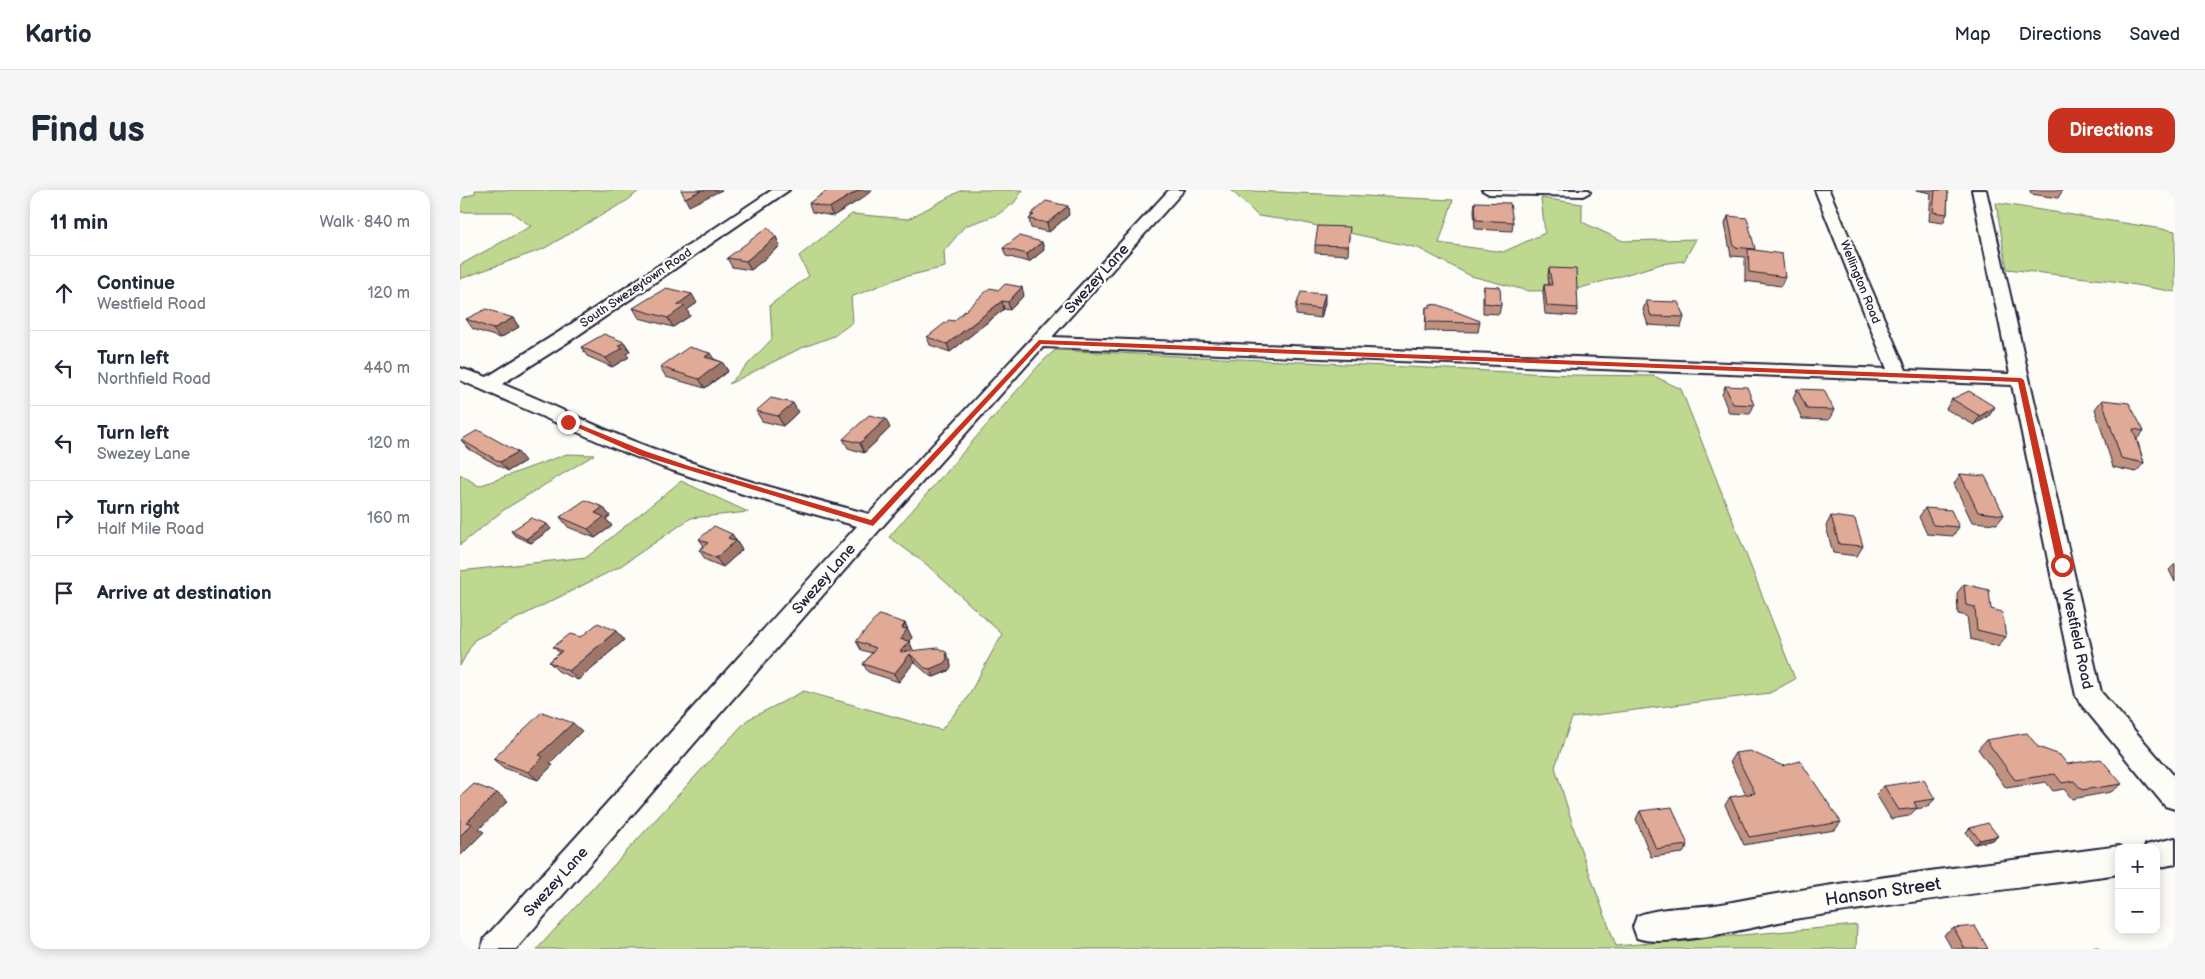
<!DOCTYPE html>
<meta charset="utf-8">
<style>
:root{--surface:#fff;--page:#f6f6f7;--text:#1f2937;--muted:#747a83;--line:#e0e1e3;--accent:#c8321e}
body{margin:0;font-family:"Balsamiq Sans",sans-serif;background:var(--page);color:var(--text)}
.controls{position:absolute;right:15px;bottom:15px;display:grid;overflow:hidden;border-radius:10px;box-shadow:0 2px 12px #0003}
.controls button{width:45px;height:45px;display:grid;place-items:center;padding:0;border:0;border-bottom:1px solid var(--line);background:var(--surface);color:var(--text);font:25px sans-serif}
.stop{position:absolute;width:15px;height:15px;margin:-11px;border:4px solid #c8321e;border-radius:50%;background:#fff}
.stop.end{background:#c8321e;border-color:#fff;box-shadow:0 1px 5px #0008}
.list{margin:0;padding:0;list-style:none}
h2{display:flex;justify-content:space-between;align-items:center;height:65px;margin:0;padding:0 20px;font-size:21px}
h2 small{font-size:16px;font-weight:400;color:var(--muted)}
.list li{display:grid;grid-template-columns:32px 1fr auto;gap:15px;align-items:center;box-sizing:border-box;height:75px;padding:0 20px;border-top:1px solid var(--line)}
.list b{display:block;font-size:19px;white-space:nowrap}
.list p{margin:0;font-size:16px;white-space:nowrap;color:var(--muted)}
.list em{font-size:16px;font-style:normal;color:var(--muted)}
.icon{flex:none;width:28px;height:28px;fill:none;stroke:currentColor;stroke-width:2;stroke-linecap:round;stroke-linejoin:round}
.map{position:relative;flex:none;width:1715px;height:759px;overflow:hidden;border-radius:15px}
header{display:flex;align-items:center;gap:30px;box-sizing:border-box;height:70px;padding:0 25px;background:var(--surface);border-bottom:1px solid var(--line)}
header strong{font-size:24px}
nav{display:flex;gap:28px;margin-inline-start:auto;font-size:18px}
.intro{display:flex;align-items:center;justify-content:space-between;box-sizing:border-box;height:120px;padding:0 30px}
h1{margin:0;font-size:35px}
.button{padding:12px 22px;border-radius:15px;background:var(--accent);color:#fff;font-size:18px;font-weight:700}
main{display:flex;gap:30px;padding:0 30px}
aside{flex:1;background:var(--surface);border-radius:15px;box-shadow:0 2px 12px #0003}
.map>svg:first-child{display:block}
.green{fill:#bed88f;stroke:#707d65}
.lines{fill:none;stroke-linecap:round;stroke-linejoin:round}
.minor-casing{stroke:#22223b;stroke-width:4}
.minor{fill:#fdfcf7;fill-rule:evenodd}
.wall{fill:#c29281;stroke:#22223b}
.shaded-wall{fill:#9e7769;stroke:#22223b}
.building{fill:#e1aa96;stroke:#22223b}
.route{fill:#c8321e}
.labels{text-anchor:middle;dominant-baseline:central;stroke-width:4.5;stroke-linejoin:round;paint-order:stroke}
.far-street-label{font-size:12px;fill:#22223b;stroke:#fdfcf7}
.street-label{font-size:15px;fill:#22223b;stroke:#fdfcf7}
.near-street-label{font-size:18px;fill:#22223b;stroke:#fdfcf7}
</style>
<header>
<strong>Kartio</strong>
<nav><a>Map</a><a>Directions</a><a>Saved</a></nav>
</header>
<div class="intro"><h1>Find us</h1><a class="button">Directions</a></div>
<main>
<aside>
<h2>11 min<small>Walk · 840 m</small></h2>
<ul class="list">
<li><svg class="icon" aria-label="ahead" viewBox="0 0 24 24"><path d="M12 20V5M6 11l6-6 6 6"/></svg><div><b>Continue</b><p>Westfield Road</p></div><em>120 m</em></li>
<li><svg class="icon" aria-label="left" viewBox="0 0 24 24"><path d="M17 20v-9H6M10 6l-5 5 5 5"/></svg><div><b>Turn left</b><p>Northfield Road</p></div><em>440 m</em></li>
<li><svg class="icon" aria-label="left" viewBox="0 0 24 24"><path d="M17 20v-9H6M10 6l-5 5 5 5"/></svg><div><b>Turn left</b><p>Swezey Lane</p></div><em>120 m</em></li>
<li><svg class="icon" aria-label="right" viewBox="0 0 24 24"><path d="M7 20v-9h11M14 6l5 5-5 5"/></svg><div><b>Turn right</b><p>Half Mile Road</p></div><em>160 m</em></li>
<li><svg class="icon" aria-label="arrive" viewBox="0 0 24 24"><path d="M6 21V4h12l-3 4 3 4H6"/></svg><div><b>Arrive at destination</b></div></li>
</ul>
</aside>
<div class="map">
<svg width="1715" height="759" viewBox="0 0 1715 759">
<rect width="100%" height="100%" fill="#fdfcf7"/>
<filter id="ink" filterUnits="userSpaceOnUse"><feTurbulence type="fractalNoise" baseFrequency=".02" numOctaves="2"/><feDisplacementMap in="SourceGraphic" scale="10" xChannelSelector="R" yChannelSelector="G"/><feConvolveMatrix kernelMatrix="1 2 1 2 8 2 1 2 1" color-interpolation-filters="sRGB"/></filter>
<g filter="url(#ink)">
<path class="green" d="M15 0H180L168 10 83 59 0 89V75L71 36 51 22H0V9L15 3Z
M502 0H563L554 13 537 25 505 36 484 61 485 77 439 88 391 107 393 132 374 146 339 159 269 194 312 149 310 115 349 86 339 66 392 24 448 29Z
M771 0 993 10 979 53 1043 62 1085 43 1081 8 1122 14V32L1163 51 1236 49 1224 71 1201 74 1114 100 1069 101 1011 86 958 58 835 31 798 26Z
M1536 13 1715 41V102L1653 91 1547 79Z
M595 160 1111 185 1194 186 1221 199 1335 489 1310 503 1112 528 1095 577 1118 652 1156 756 1397 735 1396 759H77L287 530 344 501 481 540 506 510 542 444 466 374 429 347 581 173Z
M107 264 134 265 45 319 0 355V284L19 296Z
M221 291 288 322 231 328 159 377 14 450 0 476V381L127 367Z"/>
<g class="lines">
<g class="minor-casing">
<path id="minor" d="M312 0H329L111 150 42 194C91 213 137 238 186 256 258 284 334 304 409 324L709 0H724L592 147 1427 179 1355 0H1369L1446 180 1550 184 1512 0H1526L1641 502 1715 587V619L1705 616 1620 513 1616 506 1552 195 583 157 421 338 56 759H21L25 748 397 336 289 306 202 277 151 257 0 190V178L27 187 99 142Z
M1022 0H1129L1130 2 1123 6 1029 4Z
M1715 648V674L1696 678V658H1685L1686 655Z
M1659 656 1663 658H1659V684C1551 699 1442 712 1334 729 1298 736 1208 759 1177 748L1173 737 1177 726C1205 715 1238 719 1267 713 1397 688 1528 674 1659 656Z"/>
</g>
<use href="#minor" class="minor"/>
</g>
<path class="wall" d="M1456 0H1488L1487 24 1483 33 1469 31 1471 3Z
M1570 0H1603L1598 8 1571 4Z
M401 9 373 26 352 22 349 13Z
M1015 12 1053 32 1052 41 1015 39 1014 20Z
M571 24 609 25 589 42 571 38 569 29 571 27Z
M1268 26 1295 60 1325 87 1321 96 1285 91V67L1271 66 1265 34Z
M889 46 888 65 855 63V55Z
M316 47 320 56 291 80 272 77 267 68Z
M582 52 584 60 569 72 546 66 543 58Z
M1089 78 1118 118 1116 126 1085 124 1083 102 1084 95H1089L1088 86Z
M1024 96 1041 115 1039 124 1023 123V105Z
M539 100 564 105 550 120 544 119 490 162 470 155 467 147 494 131Z
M1186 111 1224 127 1221 137 1188 135 1183 120Z
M237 113 227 120 230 126 213 137 179 128 173 118Z
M865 113 861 128 836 125V116Z
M966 117 1020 131 1018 142 965 141Z
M53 128 59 137 40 148 13 139 6 129Z
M164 152 170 161 166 164 169 167 152 177 127 166 121 157Z
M254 169 262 172 268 181 245 198 206 187 200 177Z
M1265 196 1294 215 1290 224 1269 223 1262 205Z
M1337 199 1374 220 1369 230 1342 229 1333 208Z
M1492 209 1529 226 1514 235 1486 219Z
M1642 210 1684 241 1677 249 1684 273 1676 282 1653 277 1635 219Z
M296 221 338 222 323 236 302 231Z
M430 238 404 263 388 258 383 249Z
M1 250 65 271 48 281 9 259Z
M1500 284 1544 325 1537 334 1512 332 1494 294Z
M143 317 150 326 146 329 152 336 135 348 108 337 100 327Z
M1465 318 1499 337 1493 346 1467 344 1459 327Z
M1371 326 1403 356 1397 366 1373 363 1366 336Z
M91 339 71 353 55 346 51 341Z
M272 344 282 360 263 377 246 370 239 360 244 356 239 349Z
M1715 374V392L1709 380Z
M1504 394 1531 419 1546 447 1538 456 1510 449 1507 426 1498 424 1497 403Z
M445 433 452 448 449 451 453 460 452 461 490 470 491 477 488 481 474 487 470 486 454 472 439 492 408 482 403 474 412 463 401 460 396 451Z
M156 441 164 450 118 490 98 481 89 472 100 463 93 457 121 447Z
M122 541 90 573 93 575 78 590 44 578 33 569Z
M1526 550 1578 557 1607 574 1662 594 1651 602 1612 609 1604 599 1593 601 1586 592 1546 598 1518 559Z
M1275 563 1381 632 1375 640 1284 655 1265 615 1270 607 1286 605 1270 571Z
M1424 596 1475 609 1467 617 1456 619 1449 626 1431 629 1416 604Z
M1180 621 1228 655 1223 663 1191 667 1176 629Z
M1510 638 1538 646 1533 650 1515 654 1506 642Z
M1494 738 1528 759H1492L1484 745Z"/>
<path class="shaded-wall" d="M242 0H262L229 16 225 8Z
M399 0H413L401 9 373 26 369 18Z
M608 16 609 25 589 42 587 33Z
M316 47 320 56 291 80 286 71Z
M582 52 584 60 569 72 567 64Z
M562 97 564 105 550 120 548 112Z
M232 104 237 113 227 120 230 126 213 137 208 128 217 115Z
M865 104V113L861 128V119Z
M542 111 544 119 490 162 487 154Z
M53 128 59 137 40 148 33 139Z
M164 152 170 161 166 164 169 167 152 177 146 168 158 156Z
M250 163 256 172 245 167Z
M262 172 268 181 245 198 239 189Z
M333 213 338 222 323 236 318 226Z
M1535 217 1529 226 1514 235 1520 226Z
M426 229 430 238 404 263 400 253Z
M58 262 65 271 48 281 40 272Z
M143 317 150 326 146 329 152 336 135 348 128 339 135 323Z
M87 334 91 339 71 353 66 349Z
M272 344 282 360 263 377 256 368 268 348Z
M445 433 452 448 448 452 449 451 453 460 444 470 440 462V449L442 438Z
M156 441 164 450 118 490 109 481Z
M486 462 490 470 491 477 488 481 474 487 470 479Z
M450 464 454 472 439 492 434 484Z
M113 533 122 541 90 573 93 575 78 590 68 582 79 565Z
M37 603 48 611 19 639 24 642 0 666V646L7 632Z
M1538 646 1533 650 1515 654 1520 650Z"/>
<path class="building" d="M221 0H242L225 8Z
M368 0H399L369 18 349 13Z
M1475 0H1488L1487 24 1473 22Z
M586 11 608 16 587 33 569 29 574 25 571 24Z
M1015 12 1050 13 1053 32 1016 30Z
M1268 26 1287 28 1295 59 1274 57Z
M858 36 890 37 888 56 855 55Z
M308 37 316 47 286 71 267 68Z
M559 46 582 52 567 64 543 58Z
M1288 59 1322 64 1325 87 1289 82Z
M1089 78 1116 79 1118 118 1087 116 1084 95H1092Z
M545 94 562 97 548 112 542 111 487 154 467 147 489 130 494 131 530 98 539 100Z
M1024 96 1040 97 1041 115 1024 113Z
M206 98 232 104 217 115 225 116 208 128 173 118Z
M841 102 865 104 861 119 836 116Z
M1186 111 1218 112 1224 127 1191 126Z
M970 114 979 115 1020 131V133L966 132V117H970Z
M26 119 53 128 33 139 6 129Z
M144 144 164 152 158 156 163 158 146 168 121 157Z
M229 157 250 163 245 167 262 172 239 189 200 177Z
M1265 196 1287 197 1294 215 1273 214Z
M1337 199 1364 200 1374 220 1347 219Z
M1509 201 1535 217 1520 226 1492 209Z
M311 208 333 213 318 226 296 221Z
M1642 210 1669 213 1684 241 1673 239 1684 273 1661 268Z
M409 225 426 229 400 253 383 249Z
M18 240 58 262 40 272 1 250Z
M1500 284 1525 286 1544 325 1518 322Z
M125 310 143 317 135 323 144 327 128 339 100 327Z
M1465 318 1491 320 1499 337 1473 335Z
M1371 326 1395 329 1403 356 1379 354Z
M71 328 87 334 66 349 51 341Z
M254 336 272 344 268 348 276 351 256 368 239 360 248 353 239 349Z
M1504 394 1529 400 1531 419 1542 422 1546 447 1517 440 1515 417 1506 415Z
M419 425 445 433 442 438 447 439 440 449 449 451 440 462 478 458 486 462 487 469 484 473 470 479 465 478 450 464 434 484 403 474 416 458 396 451Z
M138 433 156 441 109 481 89 472 102 461 93 457 110 444 121 447Z
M82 522 113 533 79 565 83 567 68 582 33 569Z
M1567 543 1578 557 1600 565 1607 574 1641 569 1662 594 1622 600 1614 591 1602 593 1595 584 1555 590 1526 550Z
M1290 561 1323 576 1340 571 1381 632 1289 647 1270 607 1295 603 1275 563Z
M1464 590 1475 609 1454 612 1457 618 1439 620 1424 596Z
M14 594 37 603 7 632 12 634 0 646V607Z
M1212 617 1228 655 1196 659 1180 621Z
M1528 633 1538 646 1520 650 1510 638Z
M1515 736 1528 759H1505L1494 738Z
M1638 757 1639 759H1627Z"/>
</g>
<path class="route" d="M579 150 1561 188 1564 190 1606 375 1602 378 1597 375 1558 192 581 154 413 336 179 265 105 232 111 231 185 261 229 276 411 330Z"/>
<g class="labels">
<g class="far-street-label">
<text transform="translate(1400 92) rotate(68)">Wellington Road</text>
<text transform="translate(176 98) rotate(-34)">South Swezeytown Road</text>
</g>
<g class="street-label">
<text transform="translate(637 89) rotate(-48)">Swezey Lane</text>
<text transform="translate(364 389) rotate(-49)">Swezey Lane</text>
<text transform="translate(1617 449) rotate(78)">Westfield Road</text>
<text transform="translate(96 692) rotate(-48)">Swezey Lane</text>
</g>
<g class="near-street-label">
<text transform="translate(1423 702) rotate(-8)">Hanson Street</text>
</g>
</g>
</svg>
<div class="controls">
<button>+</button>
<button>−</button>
</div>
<div class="stop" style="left:1602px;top:375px"></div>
<div class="stop end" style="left:108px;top:232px"></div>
</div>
</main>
